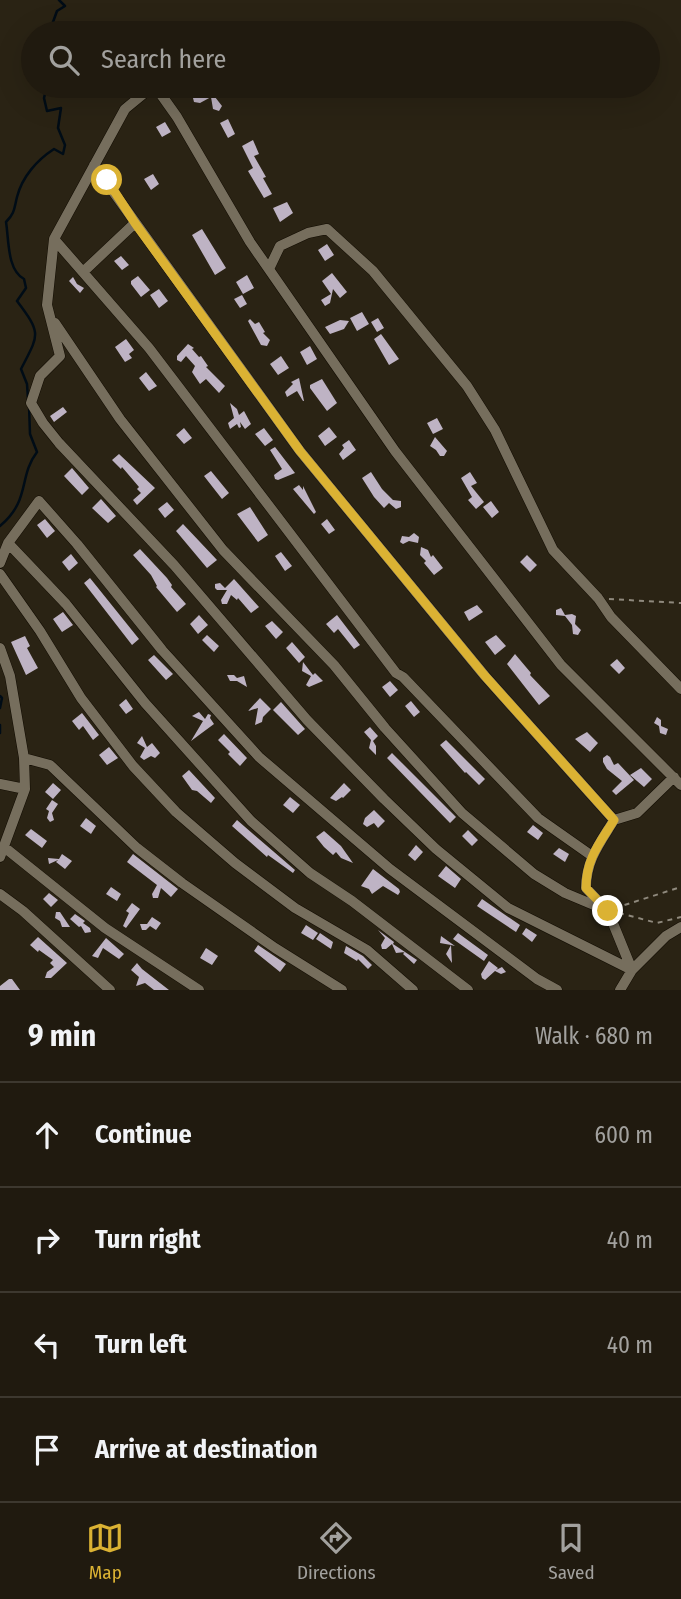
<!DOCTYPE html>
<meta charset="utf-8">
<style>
:root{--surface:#201a0f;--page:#2d271d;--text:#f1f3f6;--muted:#a2a19e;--line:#3d382f;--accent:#dbb233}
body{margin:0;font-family:"Fira Sans Condensed",sans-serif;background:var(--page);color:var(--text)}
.stop{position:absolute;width:21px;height:21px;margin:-16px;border:5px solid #dbb233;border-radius:50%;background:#fff}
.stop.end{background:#dbb233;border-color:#fff;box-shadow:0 2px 7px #0008}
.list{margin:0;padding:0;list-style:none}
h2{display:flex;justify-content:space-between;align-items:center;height:91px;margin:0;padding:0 28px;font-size:30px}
h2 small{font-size:23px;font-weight:400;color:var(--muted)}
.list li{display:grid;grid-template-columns:46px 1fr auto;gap:21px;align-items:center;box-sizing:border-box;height:105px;padding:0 28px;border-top:2px solid var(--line)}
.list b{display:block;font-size:26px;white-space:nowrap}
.list em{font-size:23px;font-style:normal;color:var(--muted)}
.icon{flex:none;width:38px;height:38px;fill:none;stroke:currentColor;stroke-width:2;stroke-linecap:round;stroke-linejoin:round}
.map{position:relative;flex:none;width:681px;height:990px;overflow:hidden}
.search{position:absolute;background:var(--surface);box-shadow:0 7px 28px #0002;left:21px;right:21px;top:21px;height:77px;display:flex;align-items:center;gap:18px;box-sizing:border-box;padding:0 24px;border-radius:38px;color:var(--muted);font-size:26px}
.sheet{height:511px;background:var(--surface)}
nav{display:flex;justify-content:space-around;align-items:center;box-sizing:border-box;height:98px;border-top:2px solid var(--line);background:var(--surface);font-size:19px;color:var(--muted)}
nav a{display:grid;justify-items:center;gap:4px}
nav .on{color:var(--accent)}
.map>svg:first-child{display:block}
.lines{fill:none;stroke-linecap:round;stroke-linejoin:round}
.stream{stroke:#000c16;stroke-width:2.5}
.building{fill:#beb3c4}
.minor-casing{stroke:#120c02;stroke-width:11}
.path{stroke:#8f897d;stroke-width:2;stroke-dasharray:5 5;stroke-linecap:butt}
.minor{stroke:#766e5d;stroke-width:10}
.route{stroke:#dbb233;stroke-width:9}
</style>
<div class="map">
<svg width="681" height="990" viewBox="0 0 681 990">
<rect width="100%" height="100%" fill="#2a2314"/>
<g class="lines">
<path class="stream" d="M49 33 57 11 65 6 59 0
M28 399 27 384 21 369C39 334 42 334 17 301L26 288 24 279C7 270 9 240 6 222 15 213 14 209 17 197 22 177 37 160 54 149L63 154 65 145 58 128 61 108 47 111 44 98 47 86
M0 526C31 500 18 477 37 452L30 434 29 405
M0 696 2 698 0 708
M0 725V733"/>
</g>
<path class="building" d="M194 23 200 33H187L184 28Z
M203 86H217L221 91V94L215 97 222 106 219 111 213 109 211 97 200 103 194 102 193 98 195 94 206 92Z
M228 119 235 134 228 138 220 123Z
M165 122 171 132 162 137 156 127Z
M253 140 259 154 254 156 266 177 263 178 272 194 264 198 248 171 253 168 242 146Z
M153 174 159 184 151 190 144 179Z
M287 202 293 213 280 222 273 208Z
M202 229 226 268 215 275 192 235Z
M327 244 334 255 325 261 318 250Z
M121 256 129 265 122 270 114 261Z
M332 273 347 292 340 298 333 289 330 303 325 306 321 300 331 294 322 281Z
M247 275 254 288 243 294 236 282Z
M138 276 150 290 141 297 131 284V281Z
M73 277 77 284 84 288 80 293 69 281Z
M159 289 168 301 159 308 150 295Z
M242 295 247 304 240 308 234 299Z
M362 312 369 324 357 331 350 318Z
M378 318 384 328 377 332 371 322Z
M250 319 255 324 259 322 265 332 263 333 270 340 267 346 261 345 248 321Z
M340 320 349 321 344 329 330 334 325 327Z
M381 334 399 359 389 365 374 339Z
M126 339 134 350 129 354 132 358 125 362 115 347Z
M188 344 194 348 192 349 199 357 201 356 208 366 206 367 225 386 219 393 206 379 200 384 192 372 195 366 186 356 181 362 177 360V356Z
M310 346 317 359 307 365 300 352Z
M281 356 289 368 278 375 270 364Z
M146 372 157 386 149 391 139 378Z
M299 378 304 401H303L297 391 287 397 285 392 293 384 291 382Z
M322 379 337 403 327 411 310 388V385Z
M230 403 237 409 239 415 244 411 251 424 245 429 240 422 241 427 239 428 237 424 230 429 228 423 234 418Z
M63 407 67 412 54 422 50 416Z
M437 418 443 429 433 434 427 423Z
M329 427 337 437 325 446 318 436Z
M184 428 192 438 184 444 176 435Z
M264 428 273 440 265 446 255 434Z
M435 437 447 451 444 456H440L436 450 430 446Z
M349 440 356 450 343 460 339 454 344 448 342 445Z
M275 447 295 473 278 480 275 479 274 475 282 469 270 450Z
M119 454 155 488 137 505 133 500 141 493 137 489 139 487 122 467 121 469 112 460Z
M72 468 89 488 82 495 64 476Z
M211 471 229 493 222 499 204 476Z
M371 472 382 489 393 500 401 501V507L396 509 389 503 384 508 374 497 362 478Z
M470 472 477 483 471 486 484 502 476 509 468 500 472 497 461 478Z
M299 485 303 490V486L316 512 314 514 293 489Z
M101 499 116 516 108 523 92 508Z
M491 501 499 512 492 518 483 507Z
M167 502 174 510 165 518 158 509Z
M250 507 268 535 258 542 237 514Z
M45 519 55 531 47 538 37 525Z
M327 519 335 530 329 534 321 524Z
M183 524 217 560 207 568 176 531Z
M414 533 419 537 418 543 409 541 403 544 400 542 402 536 409 537Z
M421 547 428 550 431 557 433 555 443 568 434 575 424 563 426 561 420 555Z
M140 549 167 578 172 585 171 587 186 604 177 612 156 587 157 586 151 575 133 555Z
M281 552 292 566 285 571 275 556Z
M71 554 78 563 69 571 62 562Z
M527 555 537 565 530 572 520 562Z
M90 578 139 639 132 645 84 583Z
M234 579 259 607 251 613 238 598 237 600 231 595 227 604H222L221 600 227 590H217L215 588V584L220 583 225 588Z
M477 605 483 612 469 621 464 612Z
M561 608 565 615 572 614 576 616 575 624 581 630 578 635 573 634 572 625 565 616 556 615V610Z
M63 612 73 625 62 632 53 619Z
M199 615 208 625 198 634 190 624Z
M337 615 360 645 354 649 338 629 334 633 326 624Z
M272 621 283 632 276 639 265 626Z
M207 635 219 646 214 652 202 640Z
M496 635 506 646 495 655 485 642Z
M25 636 30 646 27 648 38 668 26 675 11 642Z
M292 642 305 657 299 663 286 648Z
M515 654 531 673 530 675 550 696 539 705 507 664Z
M154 655 173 674 166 680 148 660Z
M617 659 625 668 619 674 610 665Z
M303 662 313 675 315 673 323 681 309 687 306 685 311 676 302 671Z
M227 675H234L237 678 244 676 247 687 237 681H230Z
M390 681 398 690 390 697 382 687Z
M260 698 271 709 263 717 262 722 255 725 258 708 248 711Z
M126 699 133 709 126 714 119 705Z
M411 701 420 712 414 717 405 706Z
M281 702 305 729 298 735 273 710Z
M199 712 205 719 208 714 211 715 210 718 214 724 191 741 203 721 192 716Z
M82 713 99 735 93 740 83 726 79 730 72 721Z
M657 717 661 720V726L668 729 666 735 660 733 659 726 654 723Z
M370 727 378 736 373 741 376 746V755L369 748 371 740 364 732Z
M587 732 598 743 590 752 575 739Z
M224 734 247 758 240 766 228 754 230 752 218 740Z
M142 736 147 747 152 743 160 753 155 758 151 756 144 760 140 757 145 748 137 743Z
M446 740 485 779 479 785 466 772 465 773 440 745Z
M109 747 118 758 107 765 99 755Z
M392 753 456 817 450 823 387 758Z
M607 755 610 757 614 765 618 763 634 780 616 795 612 791 622 781 607 769 603 762V758Z
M641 768 652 779 644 787 630 775Z
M189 770 215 798 211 803 197 791 192 790 182 776Z
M53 783 61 790 53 799 45 792Z
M344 783 351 790 343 798 342 797 336 801 330 798Z
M290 797 300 805 293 813 283 805Z
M52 800 58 804 52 813 54 820 50 822 47 818 49 811 46 809Z
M374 810 385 821 378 828 374 823 367 827 363 824 365 818Z
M86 818 96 826 91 834 80 826Z
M237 820 295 870 293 873 268 855 267 857 232 826Z
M533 825 543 833 538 840 527 832Z
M31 829 47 841 42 848 25 835Z
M468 830 478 840 472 846 462 836Z
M324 831 341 846 353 863 341 858 336 852 333 855 324 847 316 837Z
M416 845 423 852 415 861 408 855Z
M559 848 569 854 565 862 553 854Z
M62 854 72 861 65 869 56 862 58 860 49 864 48 858 59 859Z
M133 854 178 889 171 897 161 888 158 898H153L152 894 157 885 127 862Z
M446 866 461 879 455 888 438 876Z
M373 869 399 889 400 892 398 895 383 886 372 894 369 889 361 886Z
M111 887 121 894 117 901 106 894Z
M49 893 58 900 51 907 43 899Z
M482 899 520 925 516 932 477 906Z
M132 903 140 909 126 928 123 926 129 913 126 911Z
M56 912H60L70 927H62L60 921 55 918Z
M75 914 85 921 83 923 90 928 91 932 85 933 81 926 79 927 70 919Z
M152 917 161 923 156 930 150 926 146 930H142L140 924H147Z
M306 925 318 933 313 940 301 933Z
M526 928 537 935 532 942 522 934Z
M378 930 394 942 393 944 417 960 414 964 403 954 405 952 396 953 392 944 386 949H382L381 945 385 938Z
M320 933 333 942 331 949 316 939Z
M458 933 488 955 484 961 453 939Z
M441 936 455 946 451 945 452 963 446 954 451 945 440 943Z
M38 937 67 963 51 978H45L47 972 54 967 50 963 53 960 39 950 38 952 30 945Z
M106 938 124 954 119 959 103 948 98 958 92 956Z
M258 945 286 964 280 972 254 951Z
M346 946 363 956 372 965 368 969 358 959 357 961 344 953Z
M206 948 218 956 212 965 200 958Z
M489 961 498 968 496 970 502 967 506 972 501 974 495 971 485 980 482 978 481 974Z
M137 963 142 969 169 990H154L145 983 136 986 139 977 131 970Z
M9 979H12L20 990H0V986Z"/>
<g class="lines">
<g class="minor-casing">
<path id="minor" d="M153 86 125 109 54 239 47 305 60 356 40 376 31 403 43 423 59 443 174 565 307 720 384 799 436 849 508 908 632 970 666 936 681 927
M155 86 177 117 250 242 395 451 561 665 681 785
M94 165 300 451 485 676 614 820
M54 239 149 348 396 673 403 677 538 818 592 856
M269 269 280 246 308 233 327 229 373 271 467 386 495 430 553 550 598 598 611 617 681 689
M83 272 135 223
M55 323 120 419 223 550 334 665 385 728 462 813 534 874 565 893 608 911
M8 543 66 604 145 703 251 821 310 873 352 901 468 990
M0 563 8 543 39 501 77 544 162 650 259 757 390 869 537 979 557 990
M0 574 40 631 81 698 133 766 176 812 235 863 295 908 367 950 413 990
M0 648 10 676 24 758 50 765 137 848 182 883 275 948 342 990
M0 784 25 789
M4 847 105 928 199 990
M0 857 25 789 24 758
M0 894 23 911 110 990
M620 990 632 970 608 911 586 888C586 860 600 843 614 820L637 813 674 777"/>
</g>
<path class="path" d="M609 599 681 603
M615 908 681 887
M619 913 657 923 681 917"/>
<use href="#minor" class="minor"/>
</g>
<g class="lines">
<path class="route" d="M107 180 135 223 300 451 485 676 614 820C600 843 586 859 586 888L608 911"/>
</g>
</svg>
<div class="stop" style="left:107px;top:180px"></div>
<div class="stop end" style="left:608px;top:911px"></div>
<div class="search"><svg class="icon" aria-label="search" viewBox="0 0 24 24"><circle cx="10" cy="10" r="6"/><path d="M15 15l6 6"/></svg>Search here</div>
</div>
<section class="sheet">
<h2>9 min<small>Walk · 680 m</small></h2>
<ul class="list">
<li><svg class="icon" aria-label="ahead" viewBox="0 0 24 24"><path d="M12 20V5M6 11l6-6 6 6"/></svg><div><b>Continue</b></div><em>600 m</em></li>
<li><svg class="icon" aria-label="right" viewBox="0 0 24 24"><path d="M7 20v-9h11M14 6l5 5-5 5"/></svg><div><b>Turn right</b></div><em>40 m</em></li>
<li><svg class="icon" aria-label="left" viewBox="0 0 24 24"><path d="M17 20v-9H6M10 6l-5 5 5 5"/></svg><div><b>Turn left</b></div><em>40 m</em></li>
<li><svg class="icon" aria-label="arrive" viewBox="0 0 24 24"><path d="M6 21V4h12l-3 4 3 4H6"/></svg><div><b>Arrive at destination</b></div></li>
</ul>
</section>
<nav>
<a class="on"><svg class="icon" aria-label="map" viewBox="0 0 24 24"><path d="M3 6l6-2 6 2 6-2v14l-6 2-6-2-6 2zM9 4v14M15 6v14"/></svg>Map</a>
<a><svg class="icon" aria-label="directions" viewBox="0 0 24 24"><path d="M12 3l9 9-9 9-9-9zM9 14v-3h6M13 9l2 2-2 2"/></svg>Directions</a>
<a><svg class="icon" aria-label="saved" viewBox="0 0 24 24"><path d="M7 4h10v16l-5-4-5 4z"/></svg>Saved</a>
</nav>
